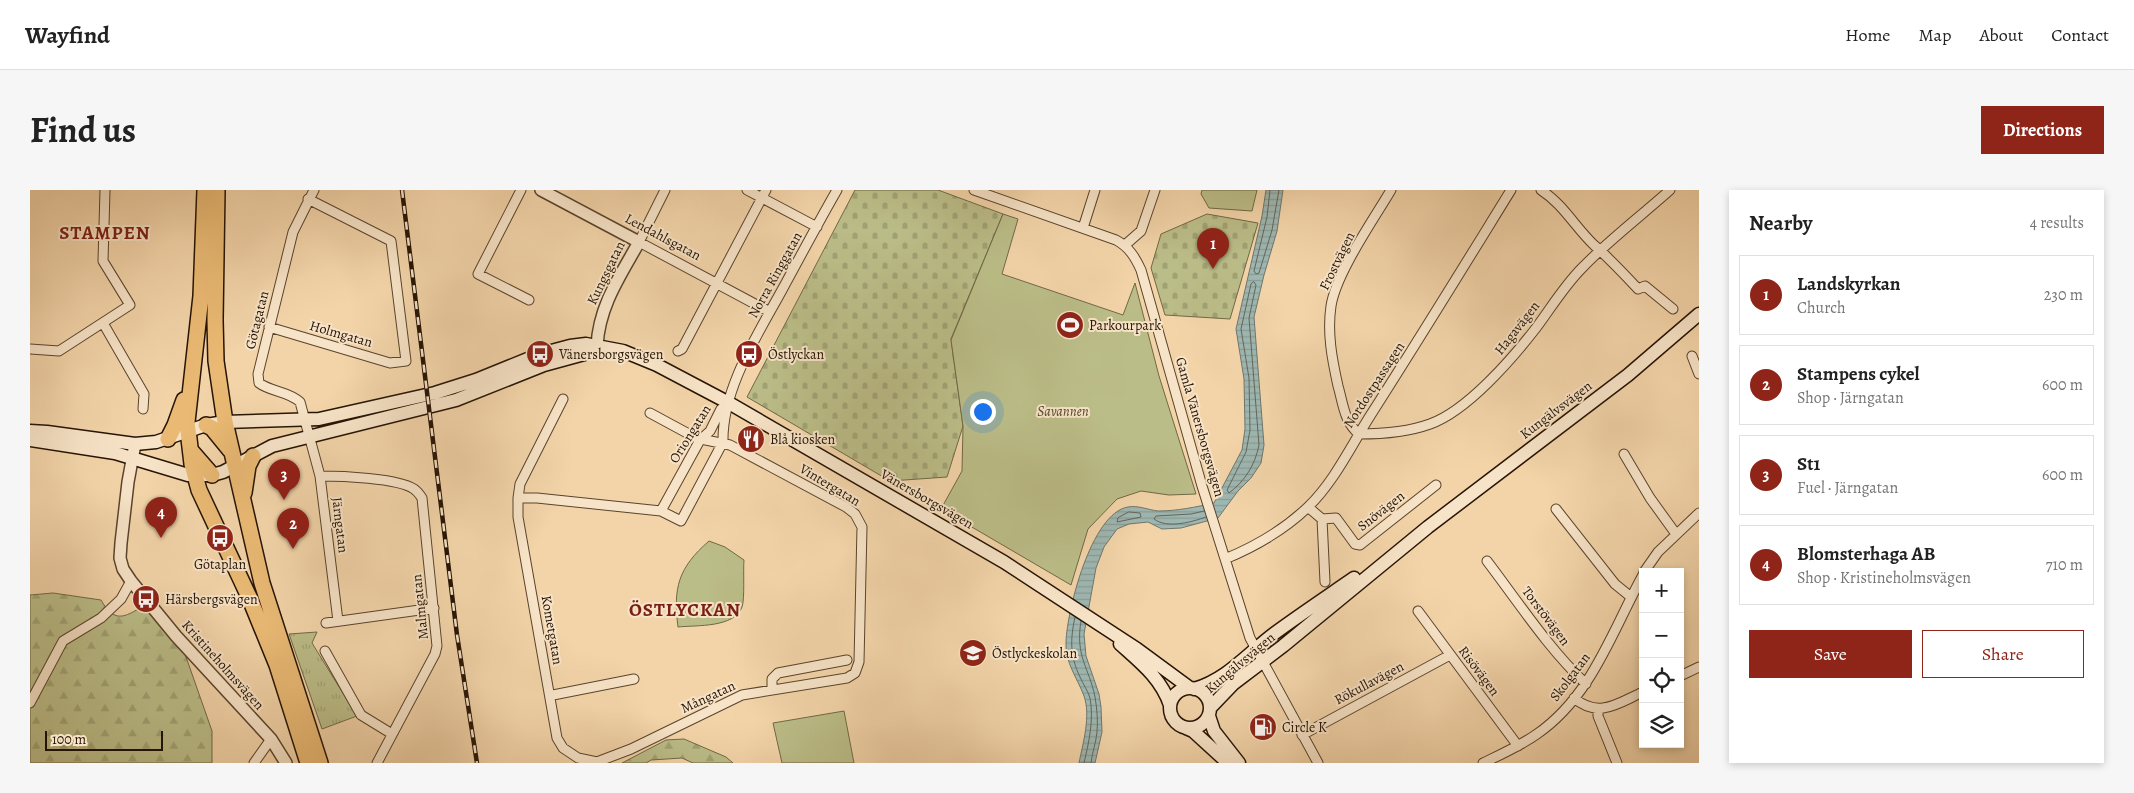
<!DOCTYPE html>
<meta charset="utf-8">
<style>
:root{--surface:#fff;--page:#f6f6f6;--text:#222;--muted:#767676;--line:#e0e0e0;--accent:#8f2418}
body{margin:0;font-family:Alegreya,serif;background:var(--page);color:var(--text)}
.controls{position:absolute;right:15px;bottom:15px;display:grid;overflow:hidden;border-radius:0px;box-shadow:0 2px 8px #0003}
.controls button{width:45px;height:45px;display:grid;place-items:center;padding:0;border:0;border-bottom:1px solid var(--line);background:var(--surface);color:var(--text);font:25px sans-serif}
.scale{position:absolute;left:15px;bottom:12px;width:118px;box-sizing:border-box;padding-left:5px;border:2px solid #261404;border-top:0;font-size:14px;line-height:18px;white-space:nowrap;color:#261404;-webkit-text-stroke:4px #f7e3c7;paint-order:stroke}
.you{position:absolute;left:952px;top:221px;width:18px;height:18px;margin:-12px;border:4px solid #fff;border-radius:50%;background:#1a73e8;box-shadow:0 0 0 8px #1a73e833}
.badge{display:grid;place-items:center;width:32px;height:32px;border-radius:50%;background:var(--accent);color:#fff;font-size:16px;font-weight:700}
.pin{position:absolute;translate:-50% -41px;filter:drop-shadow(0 1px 2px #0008)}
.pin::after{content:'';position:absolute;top:26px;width:18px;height:15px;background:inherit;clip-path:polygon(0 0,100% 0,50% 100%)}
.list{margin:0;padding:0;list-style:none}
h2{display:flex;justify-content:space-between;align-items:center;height:65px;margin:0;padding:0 20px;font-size:21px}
h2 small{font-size:16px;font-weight:400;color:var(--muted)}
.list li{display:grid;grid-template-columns:32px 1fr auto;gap:15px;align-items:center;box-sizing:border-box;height:80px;margin:0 10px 10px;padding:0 10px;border:1px solid var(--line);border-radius:0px}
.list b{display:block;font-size:19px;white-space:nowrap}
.list p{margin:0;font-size:16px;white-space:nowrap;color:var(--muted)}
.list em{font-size:16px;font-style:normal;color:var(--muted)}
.actions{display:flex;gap:10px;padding:15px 20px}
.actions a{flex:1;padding:11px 0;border:1px solid var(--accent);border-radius:0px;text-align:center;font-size:18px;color:var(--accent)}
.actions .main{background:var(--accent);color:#fff}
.icon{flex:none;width:28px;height:28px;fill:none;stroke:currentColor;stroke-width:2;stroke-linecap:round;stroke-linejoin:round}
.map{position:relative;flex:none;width:1669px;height:573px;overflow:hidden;border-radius:0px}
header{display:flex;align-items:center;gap:30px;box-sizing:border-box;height:70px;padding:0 25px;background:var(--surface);border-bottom:1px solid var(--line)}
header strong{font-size:24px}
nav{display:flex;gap:28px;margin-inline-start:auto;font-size:18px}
.intro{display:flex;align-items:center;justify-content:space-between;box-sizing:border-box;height:120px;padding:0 30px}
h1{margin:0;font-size:35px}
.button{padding:12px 22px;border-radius:0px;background:var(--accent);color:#fff;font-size:18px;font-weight:700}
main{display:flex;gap:30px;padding:0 30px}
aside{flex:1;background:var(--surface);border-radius:0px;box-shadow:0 2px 8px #0003}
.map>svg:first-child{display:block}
.grass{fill:url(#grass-tufts);stroke:#706846}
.forest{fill:url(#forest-firs);stroke:#706846}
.cemetery{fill:url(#cemetery-stones);stroke:#706846}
.park{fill:#bbbd88;stroke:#706846}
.water{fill:url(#water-rules);stroke:#6e766c}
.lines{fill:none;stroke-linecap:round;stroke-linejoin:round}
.shore{stroke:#62665a;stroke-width:1}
.minor-casing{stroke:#59442d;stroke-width:11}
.tertiary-casing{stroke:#59442d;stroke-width:14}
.secondary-casing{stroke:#261404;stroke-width:15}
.trunk-casing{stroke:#261404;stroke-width:18}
.minor{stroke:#f7e3c7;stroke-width:9}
.tertiary{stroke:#f7e3c7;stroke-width:11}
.secondary{stroke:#f7e3c7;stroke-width:12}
.trunk{stroke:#eaba74;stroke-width:15}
.rail-casing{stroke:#261404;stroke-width:4.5}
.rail{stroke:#f7e3c7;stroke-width:2.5;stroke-dasharray:8;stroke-linecap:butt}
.labels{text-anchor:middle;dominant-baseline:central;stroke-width:4;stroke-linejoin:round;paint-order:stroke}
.street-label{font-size:14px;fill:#261404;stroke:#f7e3c7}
.poi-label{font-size:14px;fill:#261404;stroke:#f7e3c7;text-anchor:start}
.park-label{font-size:14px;font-style:italic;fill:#53472c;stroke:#f7e3c7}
.district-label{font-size:19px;font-weight:bold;letter-spacing:1px;fill:#7a1f14;stroke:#f7e3c7}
</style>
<header>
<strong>Wayfind</strong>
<nav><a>Home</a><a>Map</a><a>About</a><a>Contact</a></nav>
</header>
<div class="intro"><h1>Find us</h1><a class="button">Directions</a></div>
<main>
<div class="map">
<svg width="1669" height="573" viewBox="0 0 1669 573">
<defs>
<pattern id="grass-tufts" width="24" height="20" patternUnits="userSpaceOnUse" patternTransform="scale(1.25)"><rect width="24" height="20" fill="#bbbd88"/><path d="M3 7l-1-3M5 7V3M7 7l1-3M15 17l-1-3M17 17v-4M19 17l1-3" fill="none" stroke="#a1a274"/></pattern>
<pattern id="forest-firs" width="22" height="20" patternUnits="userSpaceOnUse" patternTransform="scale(1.25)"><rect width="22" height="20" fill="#bbbd88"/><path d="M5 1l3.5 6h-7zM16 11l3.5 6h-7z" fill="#a1a274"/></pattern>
<pattern id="cemetery-stones" width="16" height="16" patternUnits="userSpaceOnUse" patternTransform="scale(1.25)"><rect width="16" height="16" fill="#bbbd88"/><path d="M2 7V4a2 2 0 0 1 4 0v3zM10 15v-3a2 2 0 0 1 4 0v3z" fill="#a1a274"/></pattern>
<pattern id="water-rules" width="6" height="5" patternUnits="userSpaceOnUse" patternTransform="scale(1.25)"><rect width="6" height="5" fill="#9eb7b1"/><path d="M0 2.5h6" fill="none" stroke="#889c97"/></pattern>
</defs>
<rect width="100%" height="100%" fill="#f3d4a9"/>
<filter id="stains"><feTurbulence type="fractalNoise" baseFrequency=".004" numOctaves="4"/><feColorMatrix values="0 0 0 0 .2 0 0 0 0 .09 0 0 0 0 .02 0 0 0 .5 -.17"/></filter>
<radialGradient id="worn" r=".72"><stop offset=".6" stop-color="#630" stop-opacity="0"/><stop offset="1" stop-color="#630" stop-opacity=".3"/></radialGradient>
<path class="grass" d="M287 442 282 453 327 526 292 539 259 444Z"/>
<path class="forest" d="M23 403 71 410C84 433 94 428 113 416L155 464 182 541V573H0V405Z
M654 549 696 567 703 573H663L652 568 621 570 616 573H592L636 550Z"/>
<path class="cemetery" d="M825 0H908L973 24 921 149 933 236 917 287 860 291 717 207Z
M1177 24 1228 33 1200 129 1135 125 1121 78 1131 44Z"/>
<path class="park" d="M1172 0H1227L1222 21 1179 18 1171 4Z
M973 24 988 29 972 84 1093 125 1105 93 1129 186 1166 304 1139 305 1111 301 1087 309 1058 339 1041 395 911 319 932 281 933 236 921 150Z
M679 351 695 357 714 370C713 380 715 409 712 417 704 438 667 435 648 437 643 398 648 378 679 351Z
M814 521 824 573H752L743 533Z"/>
<path class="water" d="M1236 0H1253L1247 41 1234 85 1224 127 1234 255 1231 273 1221 288 1208 301 1188 328 1151 338 1132 339 1118 332 1099 334 1087 339 1074 357 1066 378 1054 444 1056 466 1069 504 1071 517 1072 542 1065 573H1049C1053 553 1061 526 1054 506 1047 487 1035 473 1036 452 1037 421 1061 323 1098 317 1107 315 1119 320 1128 321 1147 321 1166 317 1184 313L1212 260 1215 239 1214 189 1206 139 1232 26Z"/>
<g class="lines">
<path class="shore" d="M1240 0 1237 27 1224 81 1226 84 1229 83 1242 40 1249 0
M1224 92 1226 95 1219 128 1229 255C1225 275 1215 291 1199 303L1197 300 1216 262 1220 240 1219 188 1211 139 1221 94Z
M1174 321 1161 324 1126 326 1124 329C1137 339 1162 332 1176 327
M1099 322 1110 323 1111 327 1087 332 1088 328Z
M1045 427C1040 450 1040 466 1050 487 1053 494 1058 501 1060 508 1064 529 1059 552 1054 573
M1051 431C1045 467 1059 477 1065 507 1067 518 1068 531 1067 542 1066 553 1062 563 1061 573"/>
<g class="minor-casing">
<path id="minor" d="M284 0 263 42 228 184 229 193C241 202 258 201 270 212L290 286 308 431
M491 0 448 84 499 110
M635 0 609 52 740 122
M717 0 787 37
M944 0 1086 50C1099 57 1105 67 1111 80L1172 296 1220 448 1288 573
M1511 0C1533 14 1545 37 1564 55 1580 69 1594 84 1608 99L1615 96 1643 119
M1053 38 1065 0
M1095 55 1111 41 1125 0
M73 133 114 204 113 219
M239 137 360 173 376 171 361 51 278 9
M0 159 29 161 100 115 73 71 75 0
M648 161 652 159 736 0
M1662 166 1669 184
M533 209 490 294 488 308V327L527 548 533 558 548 568 567 572 601 559 712 505 817 488 825 483 829 472 832 337 825 324 816 317 700 255 671 249
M620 223 670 250
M1329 244C1352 244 1378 242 1400 234 1437 221 1482 169 1506 138 1521 118 1534 96 1552 78 1579 50 1611 26 1640 0
M1329 244C1314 232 1313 213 1308 196 1302 169 1297 143 1301 116 1306 83 1344 29 1361 0
M1594 264 1620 308 1646 344
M290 286C310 286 368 288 384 299 387 301 390 305 392 308L407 456 405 464 347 573
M488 308H507L631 321 651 331 693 252C692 199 727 146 752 100 770 67 788 33 807 0
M1278 317 1292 329 1306 328 1325 354 1330 355 1406 295
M1526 319 1585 394 1601 407
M631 321 670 250 680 241 691 219 699 213
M1292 329 1295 392
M1195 369C1224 357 1255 339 1278 317 1304 292 1321 256 1340 226 1388 151 1434 76 1481 0
M1457 371C1489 413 1518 458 1556 494
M1614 382 1628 362 1669 323
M1388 421 1488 556
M296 433 404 418
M295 461 331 525 362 544
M1650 486 1669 477
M742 500V489L748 483 817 470
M523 505 604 489
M1544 508C1569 529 1588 513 1613 502
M0 513 33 451 71 428 91 409 101 391
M1568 520V526L1587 573
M1272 545 1420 465
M224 573 241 549
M1453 573C1472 564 1490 556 1507 544 1562 506 1582 441 1613 385"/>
</g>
<g class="tertiary-casing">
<path id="tertiary" d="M511 0 609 52C590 86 569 116 567 156
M105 254 98 292 91 353 90 368 93 379 101 391 146 446 241 549 256 573"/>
</g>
<g class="secondary-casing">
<path id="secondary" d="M0 241 17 242 105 254 126 252 176 235 195 232 289 229 405 203 446 190 510 164 540 156 556 154 593 161 627 175 699 213 974 372 1107 459 1160 498
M0 250 85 263 158 285H182L193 282 242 256 426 210 514 175 558 163 567 156
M1090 454C1110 472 1131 488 1140 515
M1140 518a20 20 0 1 1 40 0a20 20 0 1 1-40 0Z
M1164 499C1198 489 1218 463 1245 443 1271 424 1298 406 1324 388
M1180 518 1203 494 1253 456 1398 337 1598 185 1669 124
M1179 526 1184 541 1209 573
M1156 538 1163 541 1198 573"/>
</g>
<g class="trunk-casing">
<path id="trunk" d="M175 0 171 106 157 232 162 274 169 300 220 409 247 475 278 573
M187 0 185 130 186 171 195 232 232 393 290 573
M176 235 182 238 200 260
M138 249 145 235 154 210
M162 262 182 285
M214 303 218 276 223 266"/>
</g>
<use href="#minor" class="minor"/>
<use href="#tertiary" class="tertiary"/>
<use href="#secondary" class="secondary"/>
<use href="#trunk" class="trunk"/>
<g class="rail-casing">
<path id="rail" d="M372 0 427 445 447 573"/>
</g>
<use href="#rail" class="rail"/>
</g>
<defs>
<g id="stadium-disc" transform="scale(1.4375)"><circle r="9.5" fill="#8f2418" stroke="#f7e3c7"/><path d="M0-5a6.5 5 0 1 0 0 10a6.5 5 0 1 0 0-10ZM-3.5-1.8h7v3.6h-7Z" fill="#fff"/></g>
<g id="bus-disc" transform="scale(1.4375)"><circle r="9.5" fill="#8f2418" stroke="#f7e3c7"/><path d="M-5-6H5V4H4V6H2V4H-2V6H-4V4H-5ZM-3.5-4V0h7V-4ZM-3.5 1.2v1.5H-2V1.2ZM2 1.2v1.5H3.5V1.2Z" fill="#fff"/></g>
<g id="restaurant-disc" transform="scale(1.4375)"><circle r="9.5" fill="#8f2418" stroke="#f7e3c7"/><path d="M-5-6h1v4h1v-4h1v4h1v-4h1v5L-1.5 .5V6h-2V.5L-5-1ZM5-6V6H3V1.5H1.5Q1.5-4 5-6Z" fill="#fff"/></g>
<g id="school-disc" transform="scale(1.4375)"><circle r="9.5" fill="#8f2418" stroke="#f7e3c7"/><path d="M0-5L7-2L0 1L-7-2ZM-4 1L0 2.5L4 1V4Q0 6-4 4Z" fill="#fff"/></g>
<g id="fuel-disc" transform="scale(1.4375)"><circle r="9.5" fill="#8f2418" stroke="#f7e3c7"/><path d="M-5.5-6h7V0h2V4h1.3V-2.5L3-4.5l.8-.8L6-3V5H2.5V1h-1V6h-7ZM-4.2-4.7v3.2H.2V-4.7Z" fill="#fff"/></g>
</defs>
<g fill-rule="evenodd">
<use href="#stadium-disc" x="1040" y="135"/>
<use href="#bus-disc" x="510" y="164"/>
<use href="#bus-disc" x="719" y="164"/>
<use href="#restaurant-disc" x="721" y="249"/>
<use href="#bus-disc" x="190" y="348"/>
<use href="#bus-disc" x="116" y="409"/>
<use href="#school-disc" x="943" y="463"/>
<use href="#fuel-disc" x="1233" y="537"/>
</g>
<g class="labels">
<g class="street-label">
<text transform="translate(633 47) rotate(28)">Lendahlsgatan</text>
<text transform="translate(1307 71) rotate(-64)">Frostvägen</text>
<text transform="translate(576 83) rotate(-64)">Kungsgatan</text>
<text transform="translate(745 85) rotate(-61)">Norra Ringgatan</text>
<text transform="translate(227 130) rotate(-76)">Götagatan</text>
<text transform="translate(1487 138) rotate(-52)">Hagavägen</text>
<text transform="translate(311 144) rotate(16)">Holmgatan</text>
<text transform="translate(1344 195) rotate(-57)">Nordostpassagen</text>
<text transform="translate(1526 220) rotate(-37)">Kungälvsvägen</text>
<text transform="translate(1170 237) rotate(74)">Gamla Vänersborgsvägen</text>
<text transform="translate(660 244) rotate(-58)">Oriongatan</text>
<text transform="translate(800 295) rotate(31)">Vintergatan</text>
<text transform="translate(897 309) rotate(30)">Vänersborgsvägen</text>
<text transform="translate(1351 321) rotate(-38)">Snövägen</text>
<text transform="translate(310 335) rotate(83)">Järngatan</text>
<text transform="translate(390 417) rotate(-96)">Malmgatan</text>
<text transform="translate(1516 426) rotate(53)">Torstövägen</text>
<text transform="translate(522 440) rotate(80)">Kometgatan</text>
<text transform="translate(1210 473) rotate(-40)">Kungälvsvägen</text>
<text transform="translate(193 475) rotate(48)">Kristineholmsvägen</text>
<text transform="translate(1449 481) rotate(53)">Risövägen</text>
<text transform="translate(1540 487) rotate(-53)">Skolgatan</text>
<text transform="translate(1339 493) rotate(-28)">Rökullavägen</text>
<text transform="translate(678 507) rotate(-25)">Mångatan</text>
</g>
<g class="poi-label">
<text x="1059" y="135">Parkourpark</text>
<text x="529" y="164">Vänersborgsvägen</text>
<text x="738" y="164">Östlyckan</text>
<text x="740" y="249">Blå kiosken</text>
<text x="190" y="374" text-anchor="middle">Götaplan</text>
<text x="135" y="409">Härsbergsvägen</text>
<text x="962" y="463">Östlyckeskolan</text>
<text x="1252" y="537">Circle K</text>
</g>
<g class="park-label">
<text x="1033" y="221">Savannen</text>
</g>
<g class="district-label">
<text x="75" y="43">STAMPEN</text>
<text x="655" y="420">ÖSTLYCKAN</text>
</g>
</g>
<rect width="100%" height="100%" filter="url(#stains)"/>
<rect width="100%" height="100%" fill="url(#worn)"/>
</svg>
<div class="controls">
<button>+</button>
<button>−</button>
<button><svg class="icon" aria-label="locate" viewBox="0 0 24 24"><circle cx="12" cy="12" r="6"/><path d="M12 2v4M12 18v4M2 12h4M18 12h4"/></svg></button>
<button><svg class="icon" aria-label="layers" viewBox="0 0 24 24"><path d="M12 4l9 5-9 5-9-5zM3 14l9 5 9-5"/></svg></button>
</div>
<div class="scale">100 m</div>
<div class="you"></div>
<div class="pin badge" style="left:1183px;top:79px">1</div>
<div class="pin badge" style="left:263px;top:359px">2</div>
<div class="pin badge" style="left:254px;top:310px">3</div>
<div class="pin badge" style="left:131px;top:348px">4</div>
</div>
<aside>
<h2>Nearby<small>4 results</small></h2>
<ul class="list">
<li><span class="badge">1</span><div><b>Landskyrkan</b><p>Church</p></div><em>230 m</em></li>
<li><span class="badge">2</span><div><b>Stampens cykel</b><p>Shop · Järngatan</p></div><em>600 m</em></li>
<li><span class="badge">3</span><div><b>St1</b><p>Fuel · Järngatan</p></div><em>600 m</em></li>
<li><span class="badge">4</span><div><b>Blomsterhaga AB</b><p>Shop · Kristineholmsvägen</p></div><em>710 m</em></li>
</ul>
<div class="actions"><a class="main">Save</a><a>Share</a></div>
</aside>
</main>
